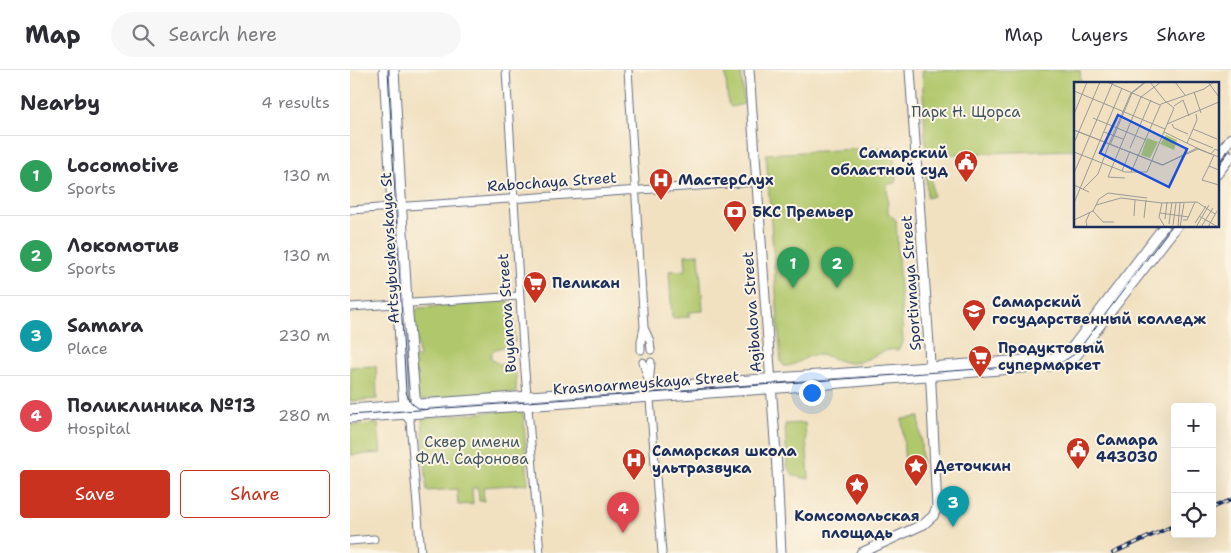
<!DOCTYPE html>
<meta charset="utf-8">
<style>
:root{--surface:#fff;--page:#f7f7f7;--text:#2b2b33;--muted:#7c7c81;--line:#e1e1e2;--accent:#c8321e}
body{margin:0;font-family:"Shantell Sans",sans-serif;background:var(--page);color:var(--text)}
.controls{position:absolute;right:15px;bottom:15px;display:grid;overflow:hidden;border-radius:5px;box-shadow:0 5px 20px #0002}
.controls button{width:45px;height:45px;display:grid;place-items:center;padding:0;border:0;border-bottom:1px solid var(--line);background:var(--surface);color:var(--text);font:25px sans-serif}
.you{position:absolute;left:461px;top:322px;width:18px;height:18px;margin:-12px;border:4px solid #fff;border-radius:50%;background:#1a73e8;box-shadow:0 0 0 8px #1a73e833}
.badge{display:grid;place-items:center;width:32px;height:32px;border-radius:50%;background:var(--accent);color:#fff;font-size:16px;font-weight:700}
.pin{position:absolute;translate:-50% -41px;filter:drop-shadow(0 1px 2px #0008)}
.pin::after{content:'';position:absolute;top:26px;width:18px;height:15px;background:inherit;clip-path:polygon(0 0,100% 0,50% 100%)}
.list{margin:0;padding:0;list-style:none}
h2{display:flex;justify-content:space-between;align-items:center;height:65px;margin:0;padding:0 20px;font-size:21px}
h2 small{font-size:16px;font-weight:400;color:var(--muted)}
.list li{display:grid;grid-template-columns:32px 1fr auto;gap:15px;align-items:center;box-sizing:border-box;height:80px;padding:0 20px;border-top:1px solid var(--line)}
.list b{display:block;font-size:19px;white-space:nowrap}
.list p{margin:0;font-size:16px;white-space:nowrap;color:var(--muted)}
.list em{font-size:16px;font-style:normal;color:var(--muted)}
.actions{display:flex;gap:10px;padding:15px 20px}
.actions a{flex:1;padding:11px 0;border:1px solid var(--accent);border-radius:5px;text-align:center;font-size:18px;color:var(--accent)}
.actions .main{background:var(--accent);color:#fff}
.icon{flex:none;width:28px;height:28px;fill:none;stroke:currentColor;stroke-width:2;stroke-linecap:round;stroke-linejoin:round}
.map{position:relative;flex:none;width:881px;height:483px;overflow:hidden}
header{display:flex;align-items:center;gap:30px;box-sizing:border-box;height:70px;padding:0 25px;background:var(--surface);border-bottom:1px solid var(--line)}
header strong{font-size:24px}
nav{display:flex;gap:28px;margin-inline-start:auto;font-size:18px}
.search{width:350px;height:45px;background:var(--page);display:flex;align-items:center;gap:12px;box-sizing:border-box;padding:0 18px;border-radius:28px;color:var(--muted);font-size:19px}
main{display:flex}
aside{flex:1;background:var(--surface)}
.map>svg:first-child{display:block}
.green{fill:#b1c76c;stroke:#667b65}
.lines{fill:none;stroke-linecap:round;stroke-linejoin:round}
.minor-casing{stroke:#666d81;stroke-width:9}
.major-casing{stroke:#666d81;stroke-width:11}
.minor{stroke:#fff;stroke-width:7}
.major{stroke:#fff;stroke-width:9}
.tram{stroke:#1b2f5e;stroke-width:1}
.rail-casing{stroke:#1b2f5e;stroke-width:4}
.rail{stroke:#fcf5e5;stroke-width:2;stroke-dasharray:5.5;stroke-linecap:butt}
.labels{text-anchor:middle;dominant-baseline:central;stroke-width:4;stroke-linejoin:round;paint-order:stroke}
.park-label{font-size:15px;fill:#405562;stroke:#fcf5e5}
.poi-label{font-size:15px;font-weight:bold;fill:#1b2f5e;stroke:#fcf5e5;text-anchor:start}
.street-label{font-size:15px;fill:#1b2f5e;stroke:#fcf5e5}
.inset-road{fill:none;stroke:#9b9a99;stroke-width:1}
.view{fill:#1d4ed8;fill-opacity:0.15;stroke:#1d4ed8;stroke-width:2.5}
.inset-edge{fill:none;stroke:#1b2f5e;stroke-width:2.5}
</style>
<header>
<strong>Map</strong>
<div class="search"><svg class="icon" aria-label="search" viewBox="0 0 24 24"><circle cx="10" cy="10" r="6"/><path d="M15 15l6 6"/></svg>Search here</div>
<nav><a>Map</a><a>Layers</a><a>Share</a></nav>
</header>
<main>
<aside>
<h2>Nearby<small>4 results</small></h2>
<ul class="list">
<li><span class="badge" style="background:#2e9e5b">1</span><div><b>Locomotive</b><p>Sports</p></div><em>130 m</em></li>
<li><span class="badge" style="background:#2e9e5b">2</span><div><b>Локомотив</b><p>Sports</p></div><em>130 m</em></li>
<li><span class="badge" style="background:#0f9aa8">3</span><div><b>Samara</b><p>Place</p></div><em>230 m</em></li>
<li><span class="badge" style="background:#e0444e">4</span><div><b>Поликлиника №13</b><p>Hospital</p></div><em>280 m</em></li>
</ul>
<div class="actions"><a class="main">Save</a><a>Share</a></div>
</aside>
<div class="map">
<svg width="881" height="483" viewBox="0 0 881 483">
<rect width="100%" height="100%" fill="#fcf5e5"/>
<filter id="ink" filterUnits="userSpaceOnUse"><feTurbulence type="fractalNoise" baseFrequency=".02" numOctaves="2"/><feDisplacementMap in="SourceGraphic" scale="10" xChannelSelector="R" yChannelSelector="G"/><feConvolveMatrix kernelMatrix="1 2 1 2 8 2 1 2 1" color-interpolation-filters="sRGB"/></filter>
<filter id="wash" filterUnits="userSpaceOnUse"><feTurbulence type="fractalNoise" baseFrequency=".0096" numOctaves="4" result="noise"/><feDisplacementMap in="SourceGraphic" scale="20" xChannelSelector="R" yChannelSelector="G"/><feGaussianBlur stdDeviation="1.12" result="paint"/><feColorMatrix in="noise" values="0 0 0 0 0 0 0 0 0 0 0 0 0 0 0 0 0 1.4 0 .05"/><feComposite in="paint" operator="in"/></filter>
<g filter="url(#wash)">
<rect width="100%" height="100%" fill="#f1e1c1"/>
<path class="green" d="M375 0H391L394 34 381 37 378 33Z
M572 0H730L731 14H725V80L576 85Z
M543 77 546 113 537 114 538 143 546 150 553 272 548 280C532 277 520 291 504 293 490 294 480 284 466 285 455 285 446 297 434 296L431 292 416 84Z
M581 104 583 126 577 128 576 105Z
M349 184 353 241 339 242V247L322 248 319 201 336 200 335 185Z
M156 230 164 237 165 272C158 278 146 277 143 281 133 293 158 295 163 299 168 303 166 317 166 323L72 330 66 323 64 288 69 287 67 269H62L60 245 69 238Z
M26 296 27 329 0 331V297Z
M173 339 178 414 133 417 134 431H129L128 418H122L123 434 108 435 107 419 77 421 72 348Z
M569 347 572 391 571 394 557 401 555 397 552 349Z
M455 353 459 409 444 406 437 396 435 354Z
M28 354 31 383 0 385V355Z"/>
</g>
<g filter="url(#ink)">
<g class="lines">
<g class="minor-casing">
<path id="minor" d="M156 0 173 277 190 483
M278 0 294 257 291 272V280
M0 140 406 112
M0 237 169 226
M294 258 300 271 301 280
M293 292 298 309
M301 292 299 317 312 483
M54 344 60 351 71 483
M0 471 24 469"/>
</g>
<g class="major-casing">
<path id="major" d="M34 0 54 339
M44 0 57 233 66 338
M399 0 427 399 431 483
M867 86 881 68
M867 104 881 86
M0 339 703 288 716 284 724 275 814 156
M0 348 430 318 709 295 716 293 726 286 827 156
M511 483 574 454 583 446 587 438 579 275 560 0"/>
</g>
<use href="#minor" class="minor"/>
<use href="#major" class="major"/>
<path class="tram" d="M38 0 56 321C58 331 63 336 73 340
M867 97 881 79
M0 345 711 293 726 283 822 156"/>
<g class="rail-casing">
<path id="rail" d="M862 438 881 430
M763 483 825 455"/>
</g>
<use href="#rail" class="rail"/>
</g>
</g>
<defs>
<g id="civic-pin" transform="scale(1.25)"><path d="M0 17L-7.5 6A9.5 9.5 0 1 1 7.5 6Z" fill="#c8321e" stroke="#fcf5e5"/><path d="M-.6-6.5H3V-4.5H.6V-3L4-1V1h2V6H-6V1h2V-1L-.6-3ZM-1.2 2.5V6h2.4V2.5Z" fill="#fff"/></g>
<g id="hospital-pin" transform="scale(1.25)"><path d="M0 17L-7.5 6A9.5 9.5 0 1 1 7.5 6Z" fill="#c8321e" stroke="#fcf5e5"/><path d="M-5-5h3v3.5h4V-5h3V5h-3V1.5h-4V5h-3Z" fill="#fff"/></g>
<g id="bank-pin" transform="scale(1.25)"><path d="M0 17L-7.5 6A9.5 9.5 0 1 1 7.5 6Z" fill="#c8321e" stroke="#fcf5e5"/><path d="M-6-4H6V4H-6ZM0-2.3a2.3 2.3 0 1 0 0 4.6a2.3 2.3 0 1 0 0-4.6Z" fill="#fff"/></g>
<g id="supermarket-pin" transform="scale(1.25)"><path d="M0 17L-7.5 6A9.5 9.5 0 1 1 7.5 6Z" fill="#c8321e" stroke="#fcf5e5"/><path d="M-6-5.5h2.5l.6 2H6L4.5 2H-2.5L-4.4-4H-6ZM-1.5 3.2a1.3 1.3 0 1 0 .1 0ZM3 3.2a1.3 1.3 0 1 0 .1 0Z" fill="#fff"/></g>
<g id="university-pin" transform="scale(1.25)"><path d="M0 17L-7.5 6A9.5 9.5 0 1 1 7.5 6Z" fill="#c8321e" stroke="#fcf5e5"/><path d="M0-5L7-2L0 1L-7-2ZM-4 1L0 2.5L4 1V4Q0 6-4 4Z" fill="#fff"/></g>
<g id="sight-pin" transform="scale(1.25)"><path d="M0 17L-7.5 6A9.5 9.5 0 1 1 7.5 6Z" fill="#c8321e" stroke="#fcf5e5"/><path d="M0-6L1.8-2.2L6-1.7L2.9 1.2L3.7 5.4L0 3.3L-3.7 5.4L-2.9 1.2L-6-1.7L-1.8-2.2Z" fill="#fff"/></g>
</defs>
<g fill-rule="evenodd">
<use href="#civic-pin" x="616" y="92"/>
<use href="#hospital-pin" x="311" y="110"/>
<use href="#bank-pin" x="385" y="142"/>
<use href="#supermarket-pin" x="185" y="213"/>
<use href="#university-pin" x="624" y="241"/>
<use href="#supermarket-pin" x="630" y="287"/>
<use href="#civic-pin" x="728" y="379"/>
<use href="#hospital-pin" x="284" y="390"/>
<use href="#sight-pin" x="566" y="396"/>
<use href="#sight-pin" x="507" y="415"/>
</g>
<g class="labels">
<g class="park-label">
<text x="616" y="42">Парк Н. Щорса</text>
<text x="122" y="372">Cквер имени<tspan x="122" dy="17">Ф.М. Сафонова</tspan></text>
</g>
<g class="poi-label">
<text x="598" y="83" text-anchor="end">Самарский<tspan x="598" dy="17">областной суд</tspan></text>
<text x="328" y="110">МастерСлух</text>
<text x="402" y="142">БКС Премьер</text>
<text x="202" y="213">Пеликан</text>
<text x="642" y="232">Самарский<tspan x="642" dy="17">государственный колледж</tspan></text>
<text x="648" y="278">Продуктовый<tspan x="648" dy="17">супермаркет</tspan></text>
<text x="746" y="370">Самара<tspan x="746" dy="17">443030</tspan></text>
<text x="302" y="381">Самарская школа<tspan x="302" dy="17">ультразвука</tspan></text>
<text x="584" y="396">Деточкин</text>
<text x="507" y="446" text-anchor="middle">Комсомольская<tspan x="507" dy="17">площадь</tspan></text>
</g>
<g class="street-label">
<text transform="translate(202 112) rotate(-4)">Rabochaya Street</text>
<text transform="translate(40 178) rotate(-93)">Artsybushevskaya St</text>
<text transform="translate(561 213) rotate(-94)">Sportivnaya Street</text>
<text transform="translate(402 242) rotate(-94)">Agibalova Street</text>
<text transform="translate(157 243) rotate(-94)">Buyanova Street</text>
<text transform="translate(296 313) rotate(-4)">Krasnoarmeyskaya Street</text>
</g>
</g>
<g transform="translate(724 12)">
<rect width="145" height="145" fill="#f1e1c1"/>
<path d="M92 53 103 58 100 68 86 62ZM73 56 84 60 76 76 67 73Z" fill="#b1c76c"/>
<path class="inset-road" d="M33 0 86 23M76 0 91 19M101 0 111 13M134 0 145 15M0 9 91 47M120 10 127 31M100 24 109 18 115 34M0 32 13 0M19 36 72 58M93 42 145 20M98 42 100 46 114 52M119 47 143 57M0 48 88 83 124 67 145 75M0 48 89 83 123 66 137 72 141 67 145 69M30 50 49 57M90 50 125 67M115 56 139 66M0 61 26 0M113 61 123 38 122 32M35 62 57 11 71 0M36 63 58 11 72 0M56 66 77 18M0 70 51 90H73L100 26 91 19M140 73 135 84 145 88M135 84 128 98 145 103M48 89 56 69M57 90 87 22 130 7 140 0M0 91 39 0M51 96 34 95 67 15 87 0M0 103 15 110M9 107 24 92 35 62M0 121 48 6M88 121 85 135 91 145M22 123 47 116 88 121 123 120 141 132M19 129 25 117 34 111 73 116M19 129 29 140H40M86 131 115 135M60 134 61 118M125 134 144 145M70 136 72 118M91 137 93 120M0 138 19 129M109 138H113L121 120M121 141 132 124M95 142 98 120M99 143 102 121M104 144 106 121M13 145 12 139 16 130M106 145 110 121M122 145 135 123M127 145 139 126M134 145 143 129"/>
<path class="view" d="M44 33 113 67 95 105 26 71Z"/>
<rect width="145" height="145" class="inset-edge"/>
</g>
</svg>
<div class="controls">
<button>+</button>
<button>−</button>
<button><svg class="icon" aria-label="locate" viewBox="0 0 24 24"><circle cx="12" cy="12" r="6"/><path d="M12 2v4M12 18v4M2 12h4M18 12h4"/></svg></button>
</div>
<div class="you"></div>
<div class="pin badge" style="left:443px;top:218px;background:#2e9e5b">1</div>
<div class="pin badge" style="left:487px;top:218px;background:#2e9e5b">2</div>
<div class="pin badge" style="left:603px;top:457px;background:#0f9aa8">3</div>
<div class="pin badge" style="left:273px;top:463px;background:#e0444e">4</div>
</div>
</main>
